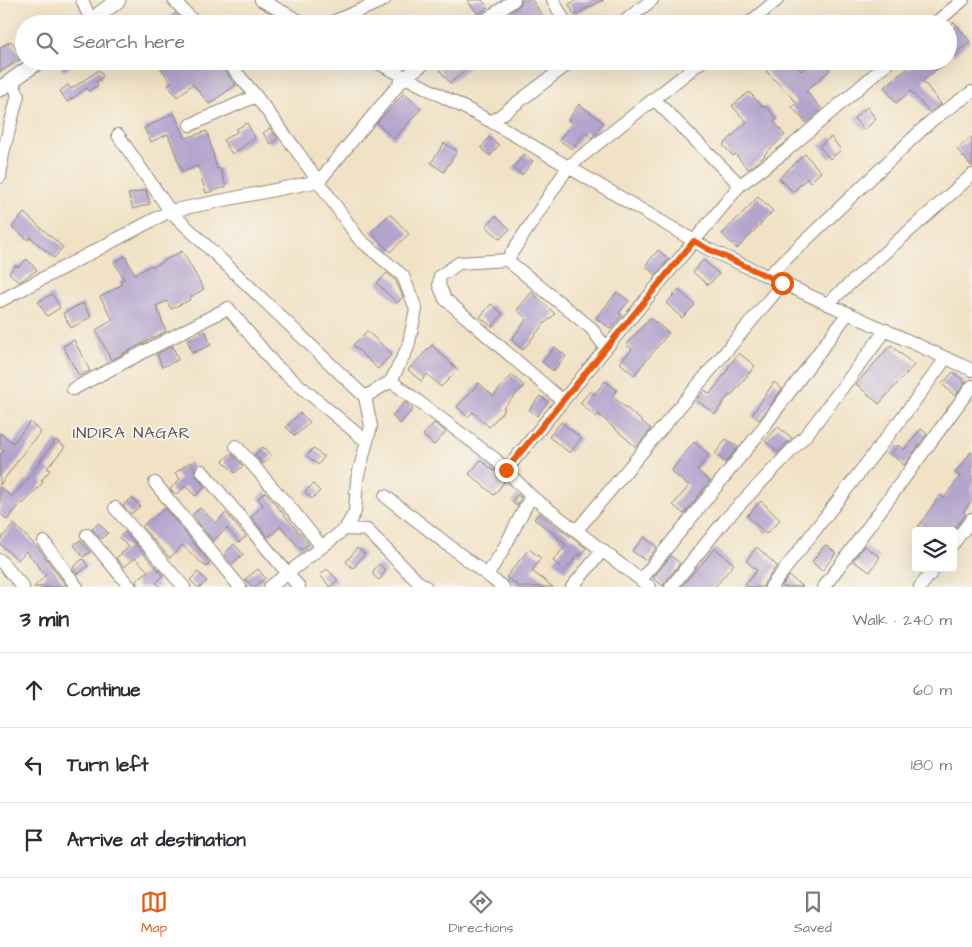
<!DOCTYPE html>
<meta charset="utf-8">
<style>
:root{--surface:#fff;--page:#f2f2f3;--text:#2b2b33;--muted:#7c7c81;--line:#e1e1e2;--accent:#ea580c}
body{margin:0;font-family:"Architects Daughter",sans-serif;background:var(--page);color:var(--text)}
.controls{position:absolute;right:15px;bottom:15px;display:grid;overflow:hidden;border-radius:5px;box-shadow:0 5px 20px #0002}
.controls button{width:45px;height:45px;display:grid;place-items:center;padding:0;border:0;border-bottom:1px solid var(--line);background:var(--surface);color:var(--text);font:25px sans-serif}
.stop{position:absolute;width:15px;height:15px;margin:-11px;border:4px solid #ea580c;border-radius:50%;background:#fff}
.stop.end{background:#ea580c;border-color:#fff;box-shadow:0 1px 5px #0008}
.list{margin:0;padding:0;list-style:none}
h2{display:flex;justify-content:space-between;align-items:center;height:65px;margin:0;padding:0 20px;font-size:21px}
h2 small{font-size:16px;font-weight:400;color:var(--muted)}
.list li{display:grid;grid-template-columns:32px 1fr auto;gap:15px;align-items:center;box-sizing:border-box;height:75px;padding:0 20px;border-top:1px solid var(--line)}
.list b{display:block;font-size:19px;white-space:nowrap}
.list em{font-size:16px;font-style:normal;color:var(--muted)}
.icon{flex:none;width:28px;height:28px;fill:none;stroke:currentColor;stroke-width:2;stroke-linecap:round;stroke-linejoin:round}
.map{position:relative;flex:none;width:972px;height:587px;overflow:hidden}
.search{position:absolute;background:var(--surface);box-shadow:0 5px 20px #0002;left:15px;right:15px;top:15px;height:55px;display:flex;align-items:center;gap:12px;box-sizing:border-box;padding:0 18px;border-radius:28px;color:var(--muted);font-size:19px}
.sheet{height:290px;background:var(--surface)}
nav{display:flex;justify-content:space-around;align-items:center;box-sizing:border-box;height:70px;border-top:1px solid var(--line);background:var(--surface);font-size:14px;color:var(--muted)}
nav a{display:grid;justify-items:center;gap:2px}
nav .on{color:var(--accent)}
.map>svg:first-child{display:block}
.building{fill:#b3a4ce}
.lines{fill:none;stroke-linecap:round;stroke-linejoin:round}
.minor-casing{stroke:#8e8678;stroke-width:14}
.major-casing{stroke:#8e8678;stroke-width:17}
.minor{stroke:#fff;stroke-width:12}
.major{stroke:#fff;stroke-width:15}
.route{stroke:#ea580c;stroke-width:6}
.labels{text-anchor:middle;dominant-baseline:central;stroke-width:4;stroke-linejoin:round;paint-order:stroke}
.neighbourhood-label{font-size:16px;letter-spacing:1px;fill:#5b5564;stroke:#f7f3e8}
</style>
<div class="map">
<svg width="972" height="587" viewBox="0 0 972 587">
<rect width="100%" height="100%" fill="#f7f3e8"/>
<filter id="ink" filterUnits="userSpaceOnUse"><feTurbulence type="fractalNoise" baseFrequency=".02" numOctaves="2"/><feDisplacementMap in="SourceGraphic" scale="10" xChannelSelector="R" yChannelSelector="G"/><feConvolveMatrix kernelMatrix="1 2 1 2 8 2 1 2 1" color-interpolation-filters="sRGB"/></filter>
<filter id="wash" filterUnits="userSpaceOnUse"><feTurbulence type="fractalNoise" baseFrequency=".0096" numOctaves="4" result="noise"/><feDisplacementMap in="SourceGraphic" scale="20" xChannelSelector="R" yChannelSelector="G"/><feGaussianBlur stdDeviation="1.12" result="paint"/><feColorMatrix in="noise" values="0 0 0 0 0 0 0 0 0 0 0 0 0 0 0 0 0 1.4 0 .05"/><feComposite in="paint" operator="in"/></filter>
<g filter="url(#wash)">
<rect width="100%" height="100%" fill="#f1e2c6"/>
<g id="blocks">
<path class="building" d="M467 0H482L488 7 478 14Z
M522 0H532L545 20 539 24H513L507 15 519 6Z
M577 0H604L574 15 569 4Z
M175 13 183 22 181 24H173L169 19Z
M954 22 970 41 954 55 948 48V27Z
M11 41 22 58 0 72V48Z
M56 61H79L64 72Z
M156 61H219L221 66 236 85 209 104 193 84 177 97 168 85 171 83Z
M436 61H477L450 83 435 64Z
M776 61H792L801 71 812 61H822L830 70 806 91 822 109 806 123 792 107 797 103 766 71Z
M917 61H946L923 81 941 104 929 112 911 91 896 103 884 87Z
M99 70 103 76 96 82 98 85 89 91 87 88 67 102 60 91 68 85 71 89Z
M749 92 764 108 766 106 777 119 774 122 785 135 764 155 765 156 748 169 735 154 733 156 723 145 747 122 732 106Z
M404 93 421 109 394 139 377 123Z
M579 104 603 122 592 138 585 132 572 149 559 140 572 123 568 120Z
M867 107 876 119 864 130 854 118Z
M174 113 186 138 207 131 217 169 220 168 226 187 206 193 198 166 182 172 168 134 151 142 144 128Z
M247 123 255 138 232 154 223 140 237 132 236 129Z
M270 128 278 139 271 144 263 133Z
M489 137 499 145 490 156 481 148Z
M831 137 841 150 830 159 819 146Z
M972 137V167L957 149Z
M444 143 457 151 444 172 431 163Z
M524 154 533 161 522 175 513 168Z
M805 154 821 172 810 182 807 178 793 192 779 178Z
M146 190 150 204 133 209 128 194Z
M758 197 773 211 737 249 722 234Z
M24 213 63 247 54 258 30 237 28 240 12 227Z
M390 214 409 234 390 252 371 232Z
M496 216 510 229 500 239 486 226Z
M658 250 669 259 656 275 645 266Z
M182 251 204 289 189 298 190 300 171 309 167 301 156 306 166 331 111 360 96 330 113 320 100 297 121 285 120 281 124 279 114 262 125 256 135 274 152 265 153 267Z
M27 259 37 270 19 282 9 273 16 265 18 267Z
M703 260 719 274 708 285 693 272Z
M387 273 396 281 403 297 397 303 377 283Z
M679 290 695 305 682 318 666 303Z
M532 292 555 314 543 325 523 350 511 340 527 319 517 310Z
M617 292 629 301 619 313 622 315 611 329 596 318Z
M52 294 60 308 47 316 38 302Z
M83 303 91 317 71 328 63 313Z
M491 304 503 314 492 327 480 317Z
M650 318 669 333 634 375 620 363 632 349 626 345Z
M205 331 211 345 193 353 187 340Z
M367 331 392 354 378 369 353 345Z
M74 340 90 371 79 376 63 346Z
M432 345 458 370 441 387 427 374 421 381 408 370Z
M891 345 914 365 879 404 856 384Z
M173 346 178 360 162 367 157 354Z
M555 347 566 356 553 371 542 362Z
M739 353 755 366 731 396 729 395 715 414 696 400 705 390 710 394 729 368 728 367Z
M953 372 965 382 955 396 942 384Z
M512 375 524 386 503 408 505 409 489 427 473 412 468 417 457 407 479 383 493 396Z
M605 381 617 390 612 396 651 429 636 447 598 414 596 417 580 403 590 391 594 395Z
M774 382 782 389 759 420 752 415Z
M540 396 548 402 537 416 529 410Z
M405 402 413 409 400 424 392 416Z
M300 413 310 422 295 436 286 427Z
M30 422 41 432 30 444 0 485V456L4 451 0 448V433L13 443Z
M561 422 581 438 570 453 549 437Z
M434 423 446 432 434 445 423 435Z
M778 427 792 438 778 452 765 441Z
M921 429 927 434 904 465 891 454 898 445 904 450Z
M726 439 738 447 726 462 715 454Z
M56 440 65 447 47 468 50 470 41 481 43 482 37 489 23 504 22 502 7 520 0 513V487L12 497 33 473 32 472Z
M694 442 709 455 697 470 710 481 684 514 673 505 689 486 671 471Z
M263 447 272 456 263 464 255 455Z
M313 448 324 457 318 465 307 456Z
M972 451V500L963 512 966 514 953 531H923L918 527 940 495 944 498 960 476 955 473Z
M231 453 243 466 235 473 223 461Z
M481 460 494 471 495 470 505 481 494 495 469 474Z
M190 462 194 468 196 476 205 487 195 496 186 486 178 493H174L170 489 180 479 175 473Z
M313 484 320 491 312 499 305 492Z
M265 492 309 544 301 550 281 526 268 537 251 517 263 505 258 498Z
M517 495 521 497 517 506 512 502Z
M132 498 140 506 131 514 123 505Z
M761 501 780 520 766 534 747 516Z
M165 508 210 563 206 567 182 545 170 558 142 527 150 519 151 520Z
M200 508 216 523 226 513 246 537 239 542 227 528 213 541 192 515Z
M539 513 586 548 580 556 578 554 565 571 553 561 566 545 558 539 559 538 534 519Z
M99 523 108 533 101 539 92 529Z
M14 524 38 548 67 587H34L46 575 26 551 18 560 0 544V540Z
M125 532 163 576 156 583 161 587H138L136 581 148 571 135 558 124 567 116 558 129 547 119 538Z
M644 537 657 547 646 561 632 551Z
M80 540 90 552 83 557 74 545Z
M234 544 243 554 232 564 224 554Z
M825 545 836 553 822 571 812 562Z
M864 546 880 557 870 572 853 561Z
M757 547 777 566 765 582 763 587H744L757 570 746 561Z
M357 548 365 554 353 568 346 562Z
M715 548 734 564 715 587H681Z
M529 549 541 558 532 571 553 587H520L506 577Z
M671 556 680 563 663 586 653 578Z
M83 559 88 566 78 574 73 567Z
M379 564 386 571 379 580 373 575V571Z
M258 569 265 578 254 587H252L245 579Z
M327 569 338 580 330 587 320 575Z
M198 572 207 581 200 587H197L190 580Z
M789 576 803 587H781Z"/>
</g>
</g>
<g filter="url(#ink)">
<use href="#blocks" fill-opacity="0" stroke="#8e8678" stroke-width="1"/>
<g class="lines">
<g class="minor-casing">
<path id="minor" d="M82 0 91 21
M174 0 196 24
M261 0 305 24
M553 0 566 24
M328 24 384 0
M480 24 514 0
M621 24 652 0
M748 24 777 0
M934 24 963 0
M227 61 256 96 294 147 359 239 403 276 416 309 408 347 391 381 494 458 531 496 650 587
M374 61 492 122 708 249 972 370
M654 99 740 185
M492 122 572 61
M190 125 256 96
M118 135 170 211 365 397
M0 177 3 153 18 95 12 81
M507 260 568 167 702 61
M768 276 932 120 972 92
M0 301 170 211 319 181 404 78 428 61
M827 304 972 175
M73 389 228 308 275 365 367 442
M563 401 445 299 439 285 440 276 459 263 507 260 591 328 606 348
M236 446 294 512 322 547
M506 470 740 185 786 151 890 61
M202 471 299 587
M155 483 240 587
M385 496 487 575
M115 508 184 587
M345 529 367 530 417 581 426 587
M577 530 783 283
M87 535 130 587
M44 542 77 587
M953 544 972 519
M0 560 23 587
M641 580 757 436 848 313
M270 587 345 529 355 512 357 479 371 426 365 397 391 381
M503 587 487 575 502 552 531 496
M572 587 603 550
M671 587 725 520 807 434 886 330
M771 587 914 402 946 358
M824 587 972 386
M920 587 935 568"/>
</g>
<g class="major-casing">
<path id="major" d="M87 24 118 0
M0 89 39 61"/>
</g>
<use href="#minor" class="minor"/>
<use href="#major" class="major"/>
</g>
</g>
<g class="lines" filter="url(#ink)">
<path class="route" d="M506 470 694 241 708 249 782 283"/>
</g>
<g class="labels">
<g class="neighbourhood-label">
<text x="132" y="433">INDIRA NAGAR</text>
</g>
</g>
</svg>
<div class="controls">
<button><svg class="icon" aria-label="layers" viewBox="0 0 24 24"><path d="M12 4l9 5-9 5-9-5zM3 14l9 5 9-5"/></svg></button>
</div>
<div class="stop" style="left:782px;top:283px"></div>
<div class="stop end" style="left:506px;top:470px"></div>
<div class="search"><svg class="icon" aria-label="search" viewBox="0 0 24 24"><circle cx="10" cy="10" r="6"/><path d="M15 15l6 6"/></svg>Search here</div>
</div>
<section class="sheet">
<h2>3 min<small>Walk · 240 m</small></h2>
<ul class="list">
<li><svg class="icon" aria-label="ahead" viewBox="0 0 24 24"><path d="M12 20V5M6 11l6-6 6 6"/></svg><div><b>Continue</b></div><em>60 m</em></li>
<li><svg class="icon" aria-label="left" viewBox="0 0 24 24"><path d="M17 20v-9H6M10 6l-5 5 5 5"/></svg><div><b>Turn left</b></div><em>180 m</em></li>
<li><svg class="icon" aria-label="arrive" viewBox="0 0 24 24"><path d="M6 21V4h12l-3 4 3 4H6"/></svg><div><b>Arrive at destination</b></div></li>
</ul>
</section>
<nav>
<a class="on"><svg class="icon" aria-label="map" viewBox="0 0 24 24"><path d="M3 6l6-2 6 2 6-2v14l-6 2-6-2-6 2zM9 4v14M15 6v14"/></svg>Map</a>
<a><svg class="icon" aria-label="directions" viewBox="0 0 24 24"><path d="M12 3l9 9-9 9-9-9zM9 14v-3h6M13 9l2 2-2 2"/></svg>Directions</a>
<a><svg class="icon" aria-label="saved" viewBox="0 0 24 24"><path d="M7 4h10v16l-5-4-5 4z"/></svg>Saved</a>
</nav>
